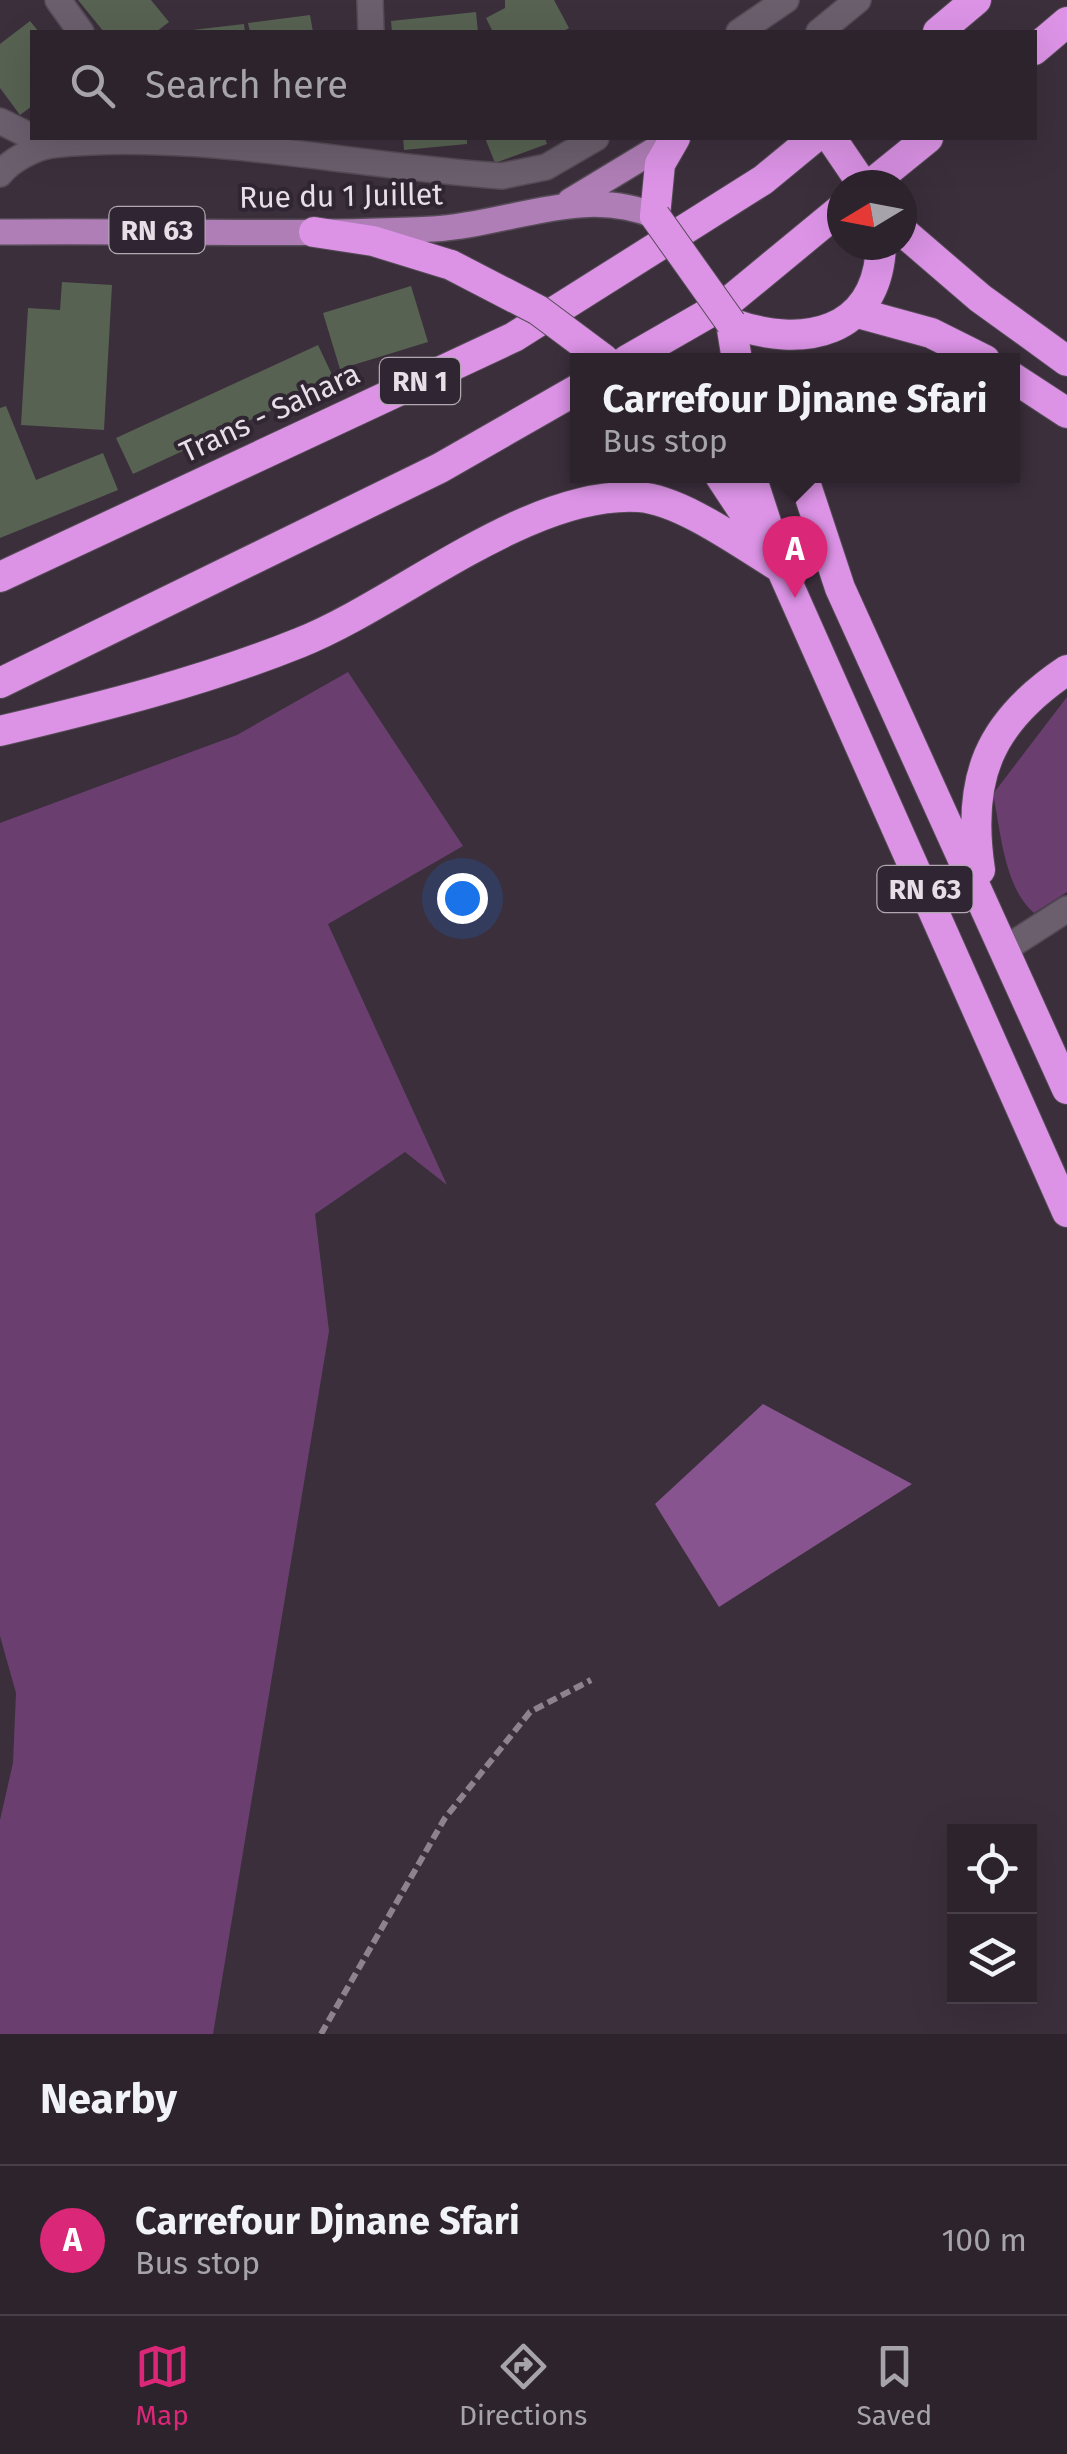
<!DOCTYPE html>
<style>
:root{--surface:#2c232d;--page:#382f39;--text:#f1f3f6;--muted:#a6a4aa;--line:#484049;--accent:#db2777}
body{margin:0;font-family:"Fira Sans",sans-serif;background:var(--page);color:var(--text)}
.controls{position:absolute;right:30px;bottom:30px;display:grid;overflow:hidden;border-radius:0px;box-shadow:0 10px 40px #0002}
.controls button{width:90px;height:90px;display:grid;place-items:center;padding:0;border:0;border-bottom:2px solid var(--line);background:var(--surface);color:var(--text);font:50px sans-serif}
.compass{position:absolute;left:827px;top:170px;width:90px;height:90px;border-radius:50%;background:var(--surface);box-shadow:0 10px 40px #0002;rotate:260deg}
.you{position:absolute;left:462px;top:898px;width:35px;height:35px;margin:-25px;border:8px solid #fff;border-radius:50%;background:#1a73e8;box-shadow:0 0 0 15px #1a73e833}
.badge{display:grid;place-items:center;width:65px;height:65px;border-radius:50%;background:var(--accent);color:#fff;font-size:32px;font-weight:700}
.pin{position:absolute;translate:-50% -82px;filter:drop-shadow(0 2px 5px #0008)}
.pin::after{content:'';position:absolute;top:52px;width:35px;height:30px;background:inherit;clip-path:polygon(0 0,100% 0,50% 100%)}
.popup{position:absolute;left:570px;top:353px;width:450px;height:130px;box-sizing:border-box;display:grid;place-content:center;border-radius:0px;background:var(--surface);filter:drop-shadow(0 2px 8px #0005);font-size:32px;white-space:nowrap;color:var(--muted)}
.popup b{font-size:38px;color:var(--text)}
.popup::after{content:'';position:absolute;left:50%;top:100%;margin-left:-20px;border:20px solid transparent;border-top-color:var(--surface)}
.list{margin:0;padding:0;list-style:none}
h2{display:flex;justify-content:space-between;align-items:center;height:130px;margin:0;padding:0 40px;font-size:42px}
h2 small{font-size:32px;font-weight:400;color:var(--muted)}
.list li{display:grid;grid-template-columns:65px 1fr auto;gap:30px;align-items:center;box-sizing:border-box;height:150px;padding:0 40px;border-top:2px solid var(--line)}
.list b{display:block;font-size:38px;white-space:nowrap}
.list p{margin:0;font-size:32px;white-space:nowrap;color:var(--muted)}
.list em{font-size:32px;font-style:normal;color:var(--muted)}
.icon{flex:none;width:55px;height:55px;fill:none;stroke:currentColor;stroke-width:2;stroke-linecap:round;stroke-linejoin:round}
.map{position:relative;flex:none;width:1067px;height:2034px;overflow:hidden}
.search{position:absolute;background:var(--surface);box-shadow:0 10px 40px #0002;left:30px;right:30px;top:30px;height:110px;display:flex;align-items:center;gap:25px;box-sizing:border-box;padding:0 35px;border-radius:0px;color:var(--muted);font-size:38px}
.sheet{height:280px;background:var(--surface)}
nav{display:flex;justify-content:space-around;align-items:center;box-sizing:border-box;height:140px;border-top:2px solid var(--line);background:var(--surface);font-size:28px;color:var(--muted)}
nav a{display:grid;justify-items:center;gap:5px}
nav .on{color:var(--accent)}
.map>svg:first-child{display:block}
.green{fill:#6a3f70}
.forest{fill:#88548f}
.building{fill:#576252}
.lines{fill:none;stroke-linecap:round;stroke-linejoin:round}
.street-casing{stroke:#554b56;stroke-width:28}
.secondary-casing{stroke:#554b56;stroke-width:28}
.primary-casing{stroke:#554b56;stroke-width:28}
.highway-casing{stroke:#554b56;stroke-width:32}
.path{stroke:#8d828d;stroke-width:6;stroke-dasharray:10 5;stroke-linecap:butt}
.street{stroke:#6b5e6d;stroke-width:25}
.secondary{stroke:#6b5e6d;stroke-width:25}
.primary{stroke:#af7eb6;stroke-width:25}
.highway{stroke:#dc93e6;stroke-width:30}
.highway-bridge-casing{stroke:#554b56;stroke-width:32;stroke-linecap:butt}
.highway-bridge{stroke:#dc93e6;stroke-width:30}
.labels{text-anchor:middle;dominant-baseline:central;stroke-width:8;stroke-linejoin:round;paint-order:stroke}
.shield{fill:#302532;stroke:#b0a7b1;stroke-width:2.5}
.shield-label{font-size:28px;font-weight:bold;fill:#e7dfe7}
.street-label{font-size:30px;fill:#e7dfe7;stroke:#302532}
</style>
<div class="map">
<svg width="1067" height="2034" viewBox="0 0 1067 2034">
<rect width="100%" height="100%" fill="#3b2f3c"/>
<path class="green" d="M348 672 463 846 328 924 447 1185 405 1152 315 1214 329 1331 213 2034H0V1820L13 1763 16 1693 0 1636V823L237 735Z
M1067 697V892L1034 913C1004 887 1001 832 993 794Z"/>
<path class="forest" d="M763 1404 912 1484 719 1607 655 1504Z"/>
<path class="building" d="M78 0H151L169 22 156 32H104Z
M505 0H554L569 28 562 32H493L486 18 505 8Z
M476 12 478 32H392L391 21Z
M310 15 313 32H250L248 23Z
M30 21 39 32H32V106L20 115 0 88V44Z
M244 24 245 32H192V30Z
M403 138H467V144L404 150Z
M485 138H545L547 144 495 163Z
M62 282 112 285 104 430 21 425 28 308 60 310Z
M411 286 428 342 340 369 323 313Z
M318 345 335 381 133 474 116 438Z
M6 406 36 480 103 453 118 490 0 538V408Z"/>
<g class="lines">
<g class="street-casing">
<path id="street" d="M58 0 81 32
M370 0 371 32
M739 32 786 0
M0 121 32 137
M0 174C10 161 35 147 52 145 192 129 360 167 502 176L546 167 596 138
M1005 949 1067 909"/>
</g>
<g class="secondary-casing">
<path id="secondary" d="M819 32 858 0"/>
</g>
<g class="primary-casing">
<path id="primary" d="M570 201 671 140
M0 232C144 230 289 236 433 229 508 225 583 185 655 216"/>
</g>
<g class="highway-casing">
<path id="highway" d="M938 32 976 0
M1034 50 1067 22
M831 138 863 185
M870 185 928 138
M655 216 660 164 675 138
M902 231 980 298 1067 361
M314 232 373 241 451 265
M858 313 931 333 985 360
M627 360 728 302 842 208
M737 360 731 323C802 349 878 335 881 245
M1012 377 1067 413
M720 476 757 532
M751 476 781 568 1067 1212
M803 476 840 588 1067 1089
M0 577 514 337 763 180 814 138
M0 683 440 468 578 389
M0 731C101 707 202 682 299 643 400 603 528 490 639 497 682 500 744 546 781 568
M980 870C966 778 989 722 1067 670"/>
</g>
<path class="path" d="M321 2034 445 1818 530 1712 591 1680"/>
<use href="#street" class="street"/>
<use href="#secondary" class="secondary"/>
<use href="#primary" class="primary"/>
<use href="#highway" class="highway"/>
<g class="highway-bridge-casing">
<path id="highway-bridge" d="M655 216 731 323
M451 265 538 310 605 360"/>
</g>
<use href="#highway-bridge" class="highway-bridge"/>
</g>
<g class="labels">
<g class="shield">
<rect x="109.5" y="207" width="95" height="46" rx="8"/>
<rect x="380" y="358" width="80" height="46" rx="8"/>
<rect x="877.5" y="866" width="95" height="46" rx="8"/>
</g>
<g class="shield-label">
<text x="157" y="230">RN 63</text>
<text x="420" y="381">RN 1</text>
<text x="925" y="889">RN 63</text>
</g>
<g class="street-label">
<text transform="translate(341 196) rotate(-1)">Rue du 1 Juillet</text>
<text transform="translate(270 413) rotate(-25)">Trans - Sahara</text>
</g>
</g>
</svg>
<div class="controls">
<button><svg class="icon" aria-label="locate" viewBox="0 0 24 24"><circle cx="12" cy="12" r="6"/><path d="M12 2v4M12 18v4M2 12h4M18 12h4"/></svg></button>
<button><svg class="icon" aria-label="layers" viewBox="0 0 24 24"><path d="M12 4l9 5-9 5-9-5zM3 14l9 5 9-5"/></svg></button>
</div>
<svg class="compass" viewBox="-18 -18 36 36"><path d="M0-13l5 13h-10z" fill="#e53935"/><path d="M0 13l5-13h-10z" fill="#a6a4aa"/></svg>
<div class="you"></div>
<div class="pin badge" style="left:795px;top:598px">A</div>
<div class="popup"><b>Carrefour Djnane Sfari</b>Bus stop</div>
<div class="search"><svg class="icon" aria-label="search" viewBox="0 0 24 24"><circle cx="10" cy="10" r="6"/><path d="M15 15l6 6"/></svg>Search here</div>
</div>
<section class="sheet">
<h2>Nearby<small></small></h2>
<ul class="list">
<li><span class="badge">A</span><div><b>Carrefour Djnane Sfari</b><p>Bus stop</p></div><em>100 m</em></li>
</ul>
</section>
<nav>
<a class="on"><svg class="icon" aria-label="map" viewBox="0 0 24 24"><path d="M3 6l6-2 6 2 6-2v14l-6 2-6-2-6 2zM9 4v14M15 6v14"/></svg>Map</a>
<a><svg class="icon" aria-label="directions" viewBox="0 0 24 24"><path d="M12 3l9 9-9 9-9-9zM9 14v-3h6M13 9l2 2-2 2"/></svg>Directions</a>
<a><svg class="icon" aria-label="saved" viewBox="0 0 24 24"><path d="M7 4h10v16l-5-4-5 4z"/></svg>Saved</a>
</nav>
